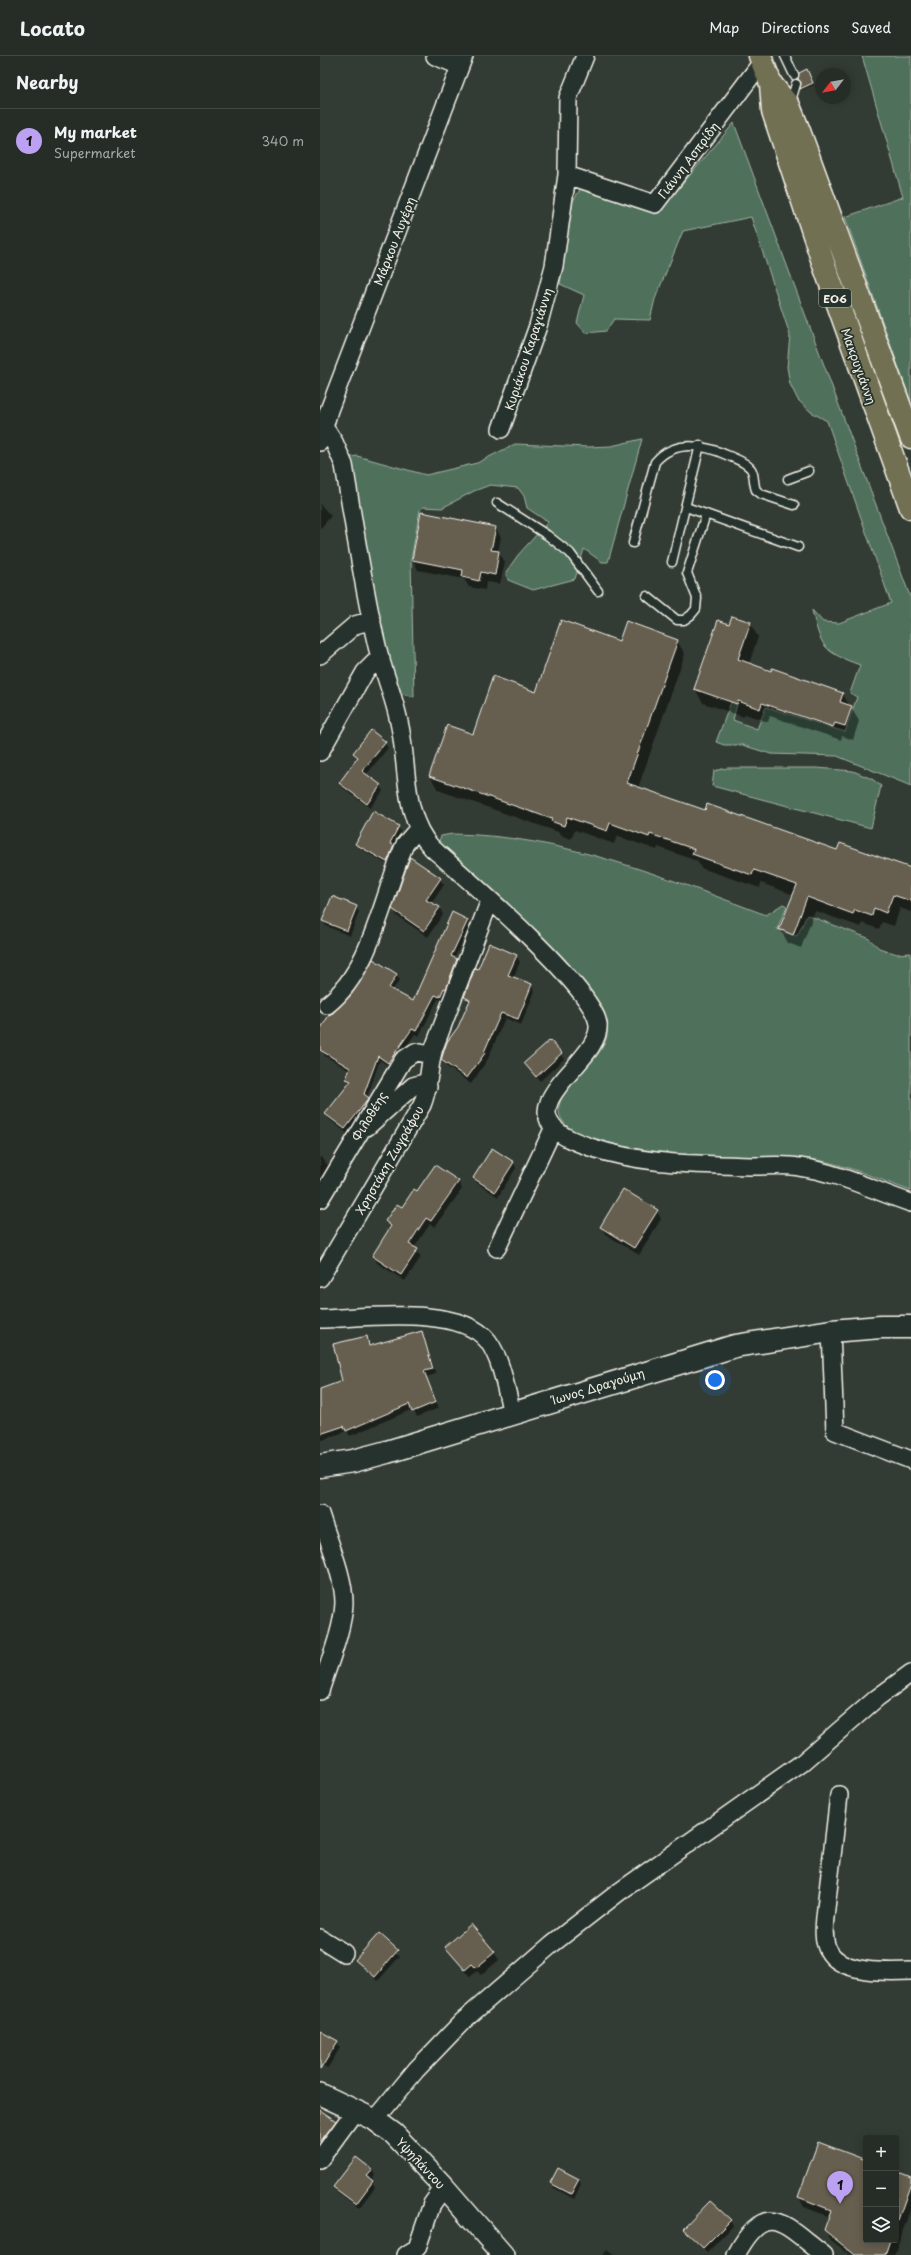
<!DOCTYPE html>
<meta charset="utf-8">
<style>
:root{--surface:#262d27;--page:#2e352f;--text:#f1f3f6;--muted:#a4a8a7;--line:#424944;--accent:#bca0f2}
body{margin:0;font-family:"Playpen Sans",sans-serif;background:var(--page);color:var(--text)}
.controls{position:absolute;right:12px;bottom:12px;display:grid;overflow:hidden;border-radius:4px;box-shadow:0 2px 10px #0003}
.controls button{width:36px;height:36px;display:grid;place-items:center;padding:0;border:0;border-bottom:1px solid var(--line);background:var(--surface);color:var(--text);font:20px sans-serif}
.compass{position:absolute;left:495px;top:12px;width:36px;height:36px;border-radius:50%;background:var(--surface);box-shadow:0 2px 10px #0003;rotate:239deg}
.you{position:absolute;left:395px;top:1324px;width:14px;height:14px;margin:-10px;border:3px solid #fff;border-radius:50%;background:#1a73e8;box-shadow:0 0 0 6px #1a73e833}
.badge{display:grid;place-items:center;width:26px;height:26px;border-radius:50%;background:var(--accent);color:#111;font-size:13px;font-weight:700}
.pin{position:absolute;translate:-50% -33px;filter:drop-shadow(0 1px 2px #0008)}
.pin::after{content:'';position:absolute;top:21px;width:14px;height:12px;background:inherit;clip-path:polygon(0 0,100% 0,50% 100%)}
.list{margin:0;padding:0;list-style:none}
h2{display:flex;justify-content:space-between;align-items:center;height:52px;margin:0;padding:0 16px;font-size:17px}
h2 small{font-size:13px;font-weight:400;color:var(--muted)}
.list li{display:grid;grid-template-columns:26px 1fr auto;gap:12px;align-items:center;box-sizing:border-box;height:64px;padding:0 16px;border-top:1px solid var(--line)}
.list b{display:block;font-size:15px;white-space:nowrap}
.list p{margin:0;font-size:13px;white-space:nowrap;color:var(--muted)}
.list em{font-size:13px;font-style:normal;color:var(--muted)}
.icon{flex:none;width:22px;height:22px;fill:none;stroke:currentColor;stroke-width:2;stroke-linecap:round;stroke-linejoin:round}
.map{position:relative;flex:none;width:591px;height:2199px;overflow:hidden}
header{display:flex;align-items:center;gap:24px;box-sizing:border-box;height:56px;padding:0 20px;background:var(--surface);border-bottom:1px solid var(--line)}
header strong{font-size:19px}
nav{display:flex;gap:22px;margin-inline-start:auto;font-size:14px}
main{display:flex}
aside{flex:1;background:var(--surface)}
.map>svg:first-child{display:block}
.green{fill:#50715c;stroke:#a2b1a2}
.shadow{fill:#0007}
.building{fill:#665f4f;stroke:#f4f1e8}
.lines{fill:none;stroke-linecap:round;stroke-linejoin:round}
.service-casing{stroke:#f4f1e8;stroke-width:11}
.minor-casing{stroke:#f4f1e8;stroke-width:20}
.tertiary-casing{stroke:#f4f1e8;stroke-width:24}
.secondary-casing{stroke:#f4f1e8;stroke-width:25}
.primary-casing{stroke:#f4f1e8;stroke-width:25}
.service{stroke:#26332d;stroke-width:8}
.minor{stroke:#26332d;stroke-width:17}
.tertiary{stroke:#26332d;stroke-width:21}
.secondary{stroke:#26332d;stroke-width:22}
.primary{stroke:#716f52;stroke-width:22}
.labels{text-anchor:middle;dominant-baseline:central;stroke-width:3.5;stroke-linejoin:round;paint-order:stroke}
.shield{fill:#26332d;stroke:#b6b8b0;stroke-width:1}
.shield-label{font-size:11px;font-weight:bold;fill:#f4f1e8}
.street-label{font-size:12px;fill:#f4f1e8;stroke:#26332d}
</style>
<header>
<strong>Locato</strong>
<nav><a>Map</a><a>Directions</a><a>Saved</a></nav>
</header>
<main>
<aside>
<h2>Nearby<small></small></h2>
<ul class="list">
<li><span class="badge">1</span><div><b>My market</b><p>Supermarket</p></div><em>340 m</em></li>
</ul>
</aside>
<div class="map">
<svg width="591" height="2199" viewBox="0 0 591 2199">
<rect width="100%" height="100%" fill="#333c34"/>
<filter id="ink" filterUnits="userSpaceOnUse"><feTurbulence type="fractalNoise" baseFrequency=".025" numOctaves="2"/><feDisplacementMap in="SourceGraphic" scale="8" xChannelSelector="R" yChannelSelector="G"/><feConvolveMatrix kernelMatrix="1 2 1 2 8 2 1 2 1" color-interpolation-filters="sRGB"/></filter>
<g filter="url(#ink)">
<path class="green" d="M542 0H591V346L525 161 583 141Z
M414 67 591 543V730L517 700 451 698 422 689H404L396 686 411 646 417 648 413 664 437 673 446 651 525 676 537 641 530 637 540 609C504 596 501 592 492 554L503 566 519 567 571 547 507 365 491 356 478 344 470 328 467 311 470 279 431 161 363 175 335 243 330 264 294 263 286 275 266 277 257 267 264 239 240 228 253 145 261 132 338 157Z
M322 383 288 506H282L264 493 255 523 213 534 188 524 186 516 198 499 228 466 207 452 204 440 198 432 170 429 154 435 122 452 102 451 100 454 91 504 94 641 79 637 68 613 29 407 31 401 37 400 106 419 157 407 195 388 268 391 291 390Z
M407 712H497L533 715 552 723 561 730 551 772 392 730 394 715Z
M132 778C241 779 345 821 446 859L463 848 467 850 457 873 477 880 487 859 548 882 559 892 577 898 591 897V1135C560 1124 528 1109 496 1104 456 1098 415 1105 375 1103 342 1101 309 1095 277 1085 264 1080 250 1077 242 1064 223 1034 294 1005 287 969 286 962 281 955 277 948L118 787 121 780Z"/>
<path class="shadow" d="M487 15 494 29 482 34V27Z
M0 448 11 460 0 473Z
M175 472 181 481 178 496 185 506 180 528 166 526 165 534 149 531 144 523 98 514 93 504Z
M430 567 438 581 429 608 522 637 539 665 533 684 522 680 521 684 450 660 448 666 425 658 424 661 383 647 375 633 410 569Z
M357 585 365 598 318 732 386 756 518 795 591 813V856L580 852 574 870 562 866 559 873 542 867 541 871 495 855 481 892 468 887 460 873 474 839 441 827 440 832 381 812 377 805 338 791 337 794 297 780 294 788 255 774 251 783 240 779 238 776 118 734 110 720 154 679 216 637 300 586Z
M65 687 68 692 46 719 60 730 63 735 50 752 23 732 20 727 38 703 34 697Z
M78 771 81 776 73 791 76 796 70 810 39 792 36 788Z
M120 823 124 829 111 848 119 851 123 858 108 881 77 860 74 853Z
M36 851 39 856 30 880 6 870 3 865Z
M147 864 150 869 134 903 139 909 122 945 118 943 99 980 95 978 71 1012 60 1004 47 1041 51 1047 28 1078 9 1063 6 1058 30 1027 27 1023 30 1015 5 1000 0 990V976L11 961 32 940 54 905 77 919 80 924 72 935 93 946Z
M196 900 200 906 193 922 211 929 215 935 201 969 185 962 168 1003 151 1028 126 1010 122 1004 149 947 145 941 158 914Z
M230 985 244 1003 220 1025 205 1007Z
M0 1100 13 1115 0 1129Z
M194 1107 196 1112 178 1141 157 1127 154 1122Z
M115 1110 139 1126 142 1133 115 1171 110 1168 94 1192 101 1201 85 1225 57 1207 53 1200 70 1172 66 1165 97 1136Z
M337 1155 341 1163 319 1199 285 1178 281 1171Z
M102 1276 116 1318 106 1321 119 1352 97 1361 93 1353 30 1380 27 1375 0 1385V1334L23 1326 46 1281 51 1291Z
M59 1879 80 1900 58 1925 37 1904Z
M127 1891 174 1896 179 1904 161 1919 157 1915 150 1921Z
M0 1976 17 1986 20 1992 7 2013 0 2009Z
M0 2055 15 2065 19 2072 0 2095Z
M546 2105V2184H576V2116L591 2122V2152L574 2199H530L511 2184 505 2174 510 2161 484 2151 479 2141Z
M52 2114 55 2119 51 2124 55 2131 39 2152 17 2136 14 2131Z
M259 2124 261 2128 254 2143 234 2132 231 2127Z
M410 2165 413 2170 387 2197 364 2173Z
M287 2194 295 2199H283Z"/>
<path class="building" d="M487 13 493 27 480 33 481 26 478 23 479 17Z
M101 456 176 471 171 494 179 495 175 519 161 516 159 525 142 521 143 514 92 504Z
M412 560 431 566 418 603 451 615 452 612 523 637 520 646 532 650 525 670 515 667 513 671 442 647 440 653 418 645 417 648 374 633 398 564 409 568Z
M241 564 299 585 306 565 358 584 307 727 385 754 387 748 517 794 520 787 591 812V845L573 839 566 857 554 852 552 860 535 854 533 858 487 841 473 879 459 873 477 829 434 814 432 819 372 798 374 793 330 778 329 781 290 767 287 775 247 761 244 770 231 765 232 763 109 720 127 669 153 678 173 620 216 636Z
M51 674 66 686 42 715 61 729 47 748 19 727 38 701 33 697Z
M53 755 79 770 70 787 74 790 67 806 35 788Z
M90 801 121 822 106 844 120 851 104 875 72 853Z
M12 840 37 850 27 875 2 865Z
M132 856 148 864 131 900 137 903 126 933 124 932 120 941 115 939 96 975 92 973 68 1007 58 1000 44 1038 49 1042 25 1073 5 1058 31 1025 26 1023 30 1012 0 994V974L9 959 10 960 31 939 53 903 77 918 69 932 93 945Z
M169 887 197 899 188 919 212 928 198 963 181 957 164 996 165 997 147 1022 121 1004 127 986 138 971 150 944 144 941 155 912 158 913Z
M230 984 242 997 216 1021 204 1007Z
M172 1092 194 1106 175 1136 153 1122Z
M115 1109 139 1125 111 1165 106 1162 89 1188 98 1193 81 1219 52 1200 71 1170 65 1165 77 1148 82 1151 94 1133 97 1135Z
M303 1133 338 1154 314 1192 280 1171Z
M102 1275 113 1313 104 1315 116 1346 92 1356 89 1348 26 1375 24 1370 0 1378V1333L22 1325 13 1288 47 1280 49 1290Z
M151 1868 175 1896 156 1912 152 1908 145 1914 125 1891Z
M59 1877 78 1894 55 1921 35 1904Z
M0 1975 18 1985 0 2014Z
M0 2054 16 2065 0 2086Z
M498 2086 546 2104V2184H570L565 2199H535L504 2174 511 2154 478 2141Z
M36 2101 53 2114 47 2120 53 2125 36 2148 13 2131Z
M238 2112 259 2123 251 2138 230 2127Z
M576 2115 591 2121V2127L578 2164H576Z
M390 2145 411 2164 383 2192 363 2173Z"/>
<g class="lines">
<g class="service-casing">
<path id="service" d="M465 0 474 19
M470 48 476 28
M468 423 489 415
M177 447 227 479 250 497 278 535
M366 451 478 491
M313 487 335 406C355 383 385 389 409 400 416 403 426 406 431 413 435 419 433 427 436 434L441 438 474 449
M352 506 380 389
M327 540 357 564H364L371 559 376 553 377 542 367 517 386 458"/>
</g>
<g class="minor-casing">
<path id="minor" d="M115 0 140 10
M247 119 335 148 442 6
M0 365 14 386 24 409C34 469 43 531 57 590 63 616 74 640 79 666 89 707 81 759 112 792 145 821 273 931 278 968 282 1003 199 1042 237 1075 246 1083 259 1087 270 1091 323 1109 376 1108 431 1110 447 1110 463 1108 479 1111 517 1116 555 1135 591 1147
M181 373 218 270 234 210 247 119 248 42 265 0
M0 386 9 354 144 0
M0 599 35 569 52 564
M0 696 45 616 54 607 61 603
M7 949C52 914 63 838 85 788L98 773
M47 1071 93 1030 100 1028 108 1031
M0 1143 83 1004 95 996 112 999
M177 1192 234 1071
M0 1222 102 1049C110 1030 108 1011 114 992L170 844
M0 1263C41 1262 140 1248 168 1285 182 1304 186 1334 192 1357
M511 1275 515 1375 591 1404
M0 1458C8 1484 24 1520 24 1547 23 1574 8 1609 0 1635
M519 1739 505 1861C504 1872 503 1884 508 1894 520 1918 568 1916 591 1915
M0 1882 24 1897
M55 2064 96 2014 143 1965 232 1888 299 1836 482 1707 557 1642 591 1617
M0 2103 35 2055
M86 2199 97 2192 112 2148 124 2131
M416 2199C447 2141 464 2169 504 2199"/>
</g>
<g class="tertiary-casing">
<path id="tertiary" d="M0 2038 55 2064 74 2078 124 2131 183 2199"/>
</g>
<g class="secondary-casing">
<path id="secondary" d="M0 1410 33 1405 67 1396 415 1290 511 1275 561 1271H591"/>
</g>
<g class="primary-casing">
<path id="primary" d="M440 0 451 28 453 55 504 209 591 452
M451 28 469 50 479 75 591 381"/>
</g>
<use href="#service" class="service"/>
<use href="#minor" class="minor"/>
<use href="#tertiary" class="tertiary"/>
<use href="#secondary" class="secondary"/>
<use href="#primary" class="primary"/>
</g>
</g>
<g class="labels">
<rect class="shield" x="499" y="233" width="32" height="18" rx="3"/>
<g class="shield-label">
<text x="515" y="242">ΕΟ6</text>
</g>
<g class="street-label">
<text transform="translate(368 104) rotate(-53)">Γιάννη Ασπρίδη</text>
<text transform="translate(74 185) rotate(-69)">Μάρκου Αυγέρη</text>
<text transform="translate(208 293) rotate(-72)">Κυριάκου Καραγιάννη</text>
<text transform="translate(539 310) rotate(70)">Μακρυγιάννη</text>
<text transform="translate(49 1060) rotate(-59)">Φιλοθέης</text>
<text transform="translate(69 1104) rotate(-60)">Χρηστάκη Ζωγράφου</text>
<text transform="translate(278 1330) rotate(-17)">Ίωνος Δραγούμη</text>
<text transform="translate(101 2107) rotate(47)">Υψηλάντου</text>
</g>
</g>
</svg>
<div class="controls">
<button>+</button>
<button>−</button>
<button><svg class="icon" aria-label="layers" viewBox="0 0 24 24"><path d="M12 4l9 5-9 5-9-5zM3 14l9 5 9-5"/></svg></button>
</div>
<svg class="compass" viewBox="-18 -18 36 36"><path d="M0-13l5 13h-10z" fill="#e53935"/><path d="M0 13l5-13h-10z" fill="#a4a8a7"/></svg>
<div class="you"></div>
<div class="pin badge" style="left:520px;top:2148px">1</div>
</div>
</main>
